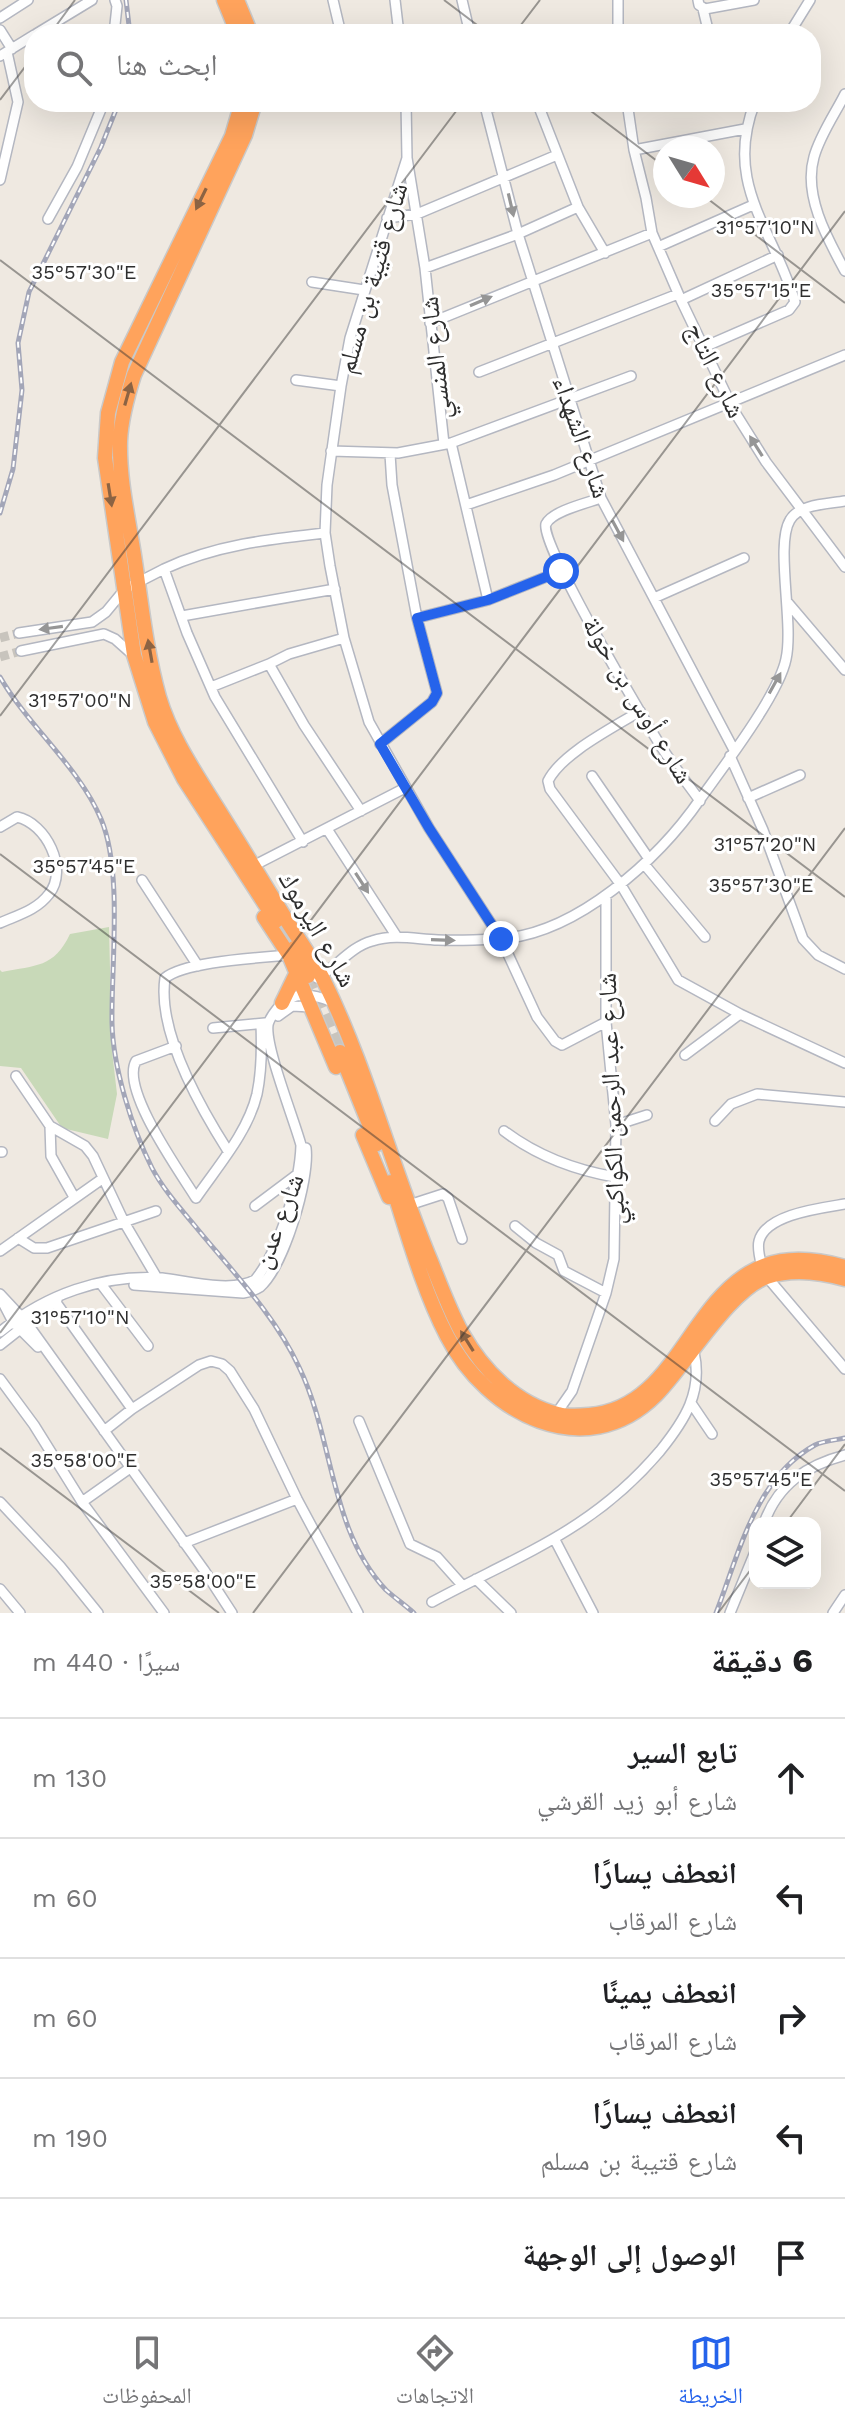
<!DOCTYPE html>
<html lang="ar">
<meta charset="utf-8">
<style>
:root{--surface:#fff;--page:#f2f2f2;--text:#202124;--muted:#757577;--line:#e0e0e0;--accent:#2563eb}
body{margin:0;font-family:"Work Sans","Noto Naskh Arabic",sans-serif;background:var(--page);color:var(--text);direction:rtl}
.controls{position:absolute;right:24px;bottom:24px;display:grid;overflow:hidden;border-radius:16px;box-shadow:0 8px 32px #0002}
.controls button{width:72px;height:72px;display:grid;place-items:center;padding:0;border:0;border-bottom:2px solid var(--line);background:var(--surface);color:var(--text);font:40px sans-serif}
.compass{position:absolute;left:653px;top:136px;width:72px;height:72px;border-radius:50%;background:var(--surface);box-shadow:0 8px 32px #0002;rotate:127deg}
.stop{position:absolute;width:24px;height:24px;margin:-18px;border:6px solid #2563eb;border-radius:50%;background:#fff}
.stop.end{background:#2563eb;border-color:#fff;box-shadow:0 2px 8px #0008}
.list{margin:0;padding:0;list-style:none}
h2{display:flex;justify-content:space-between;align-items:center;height:104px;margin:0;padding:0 32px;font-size:34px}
h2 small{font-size:26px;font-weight:400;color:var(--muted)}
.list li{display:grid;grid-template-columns:52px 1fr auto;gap:24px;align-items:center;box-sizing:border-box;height:120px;padding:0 32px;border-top:2px solid var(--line)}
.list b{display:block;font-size:30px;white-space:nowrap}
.list p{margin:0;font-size:26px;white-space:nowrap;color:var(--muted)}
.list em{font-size:26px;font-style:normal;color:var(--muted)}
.icon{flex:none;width:44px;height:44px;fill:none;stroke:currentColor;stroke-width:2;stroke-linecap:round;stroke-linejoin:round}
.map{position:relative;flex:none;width:845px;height:1613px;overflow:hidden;direction:ltr}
.search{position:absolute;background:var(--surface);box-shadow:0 8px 32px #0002;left:24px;right:24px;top:24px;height:88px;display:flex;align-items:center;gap:20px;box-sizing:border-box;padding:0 28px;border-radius:32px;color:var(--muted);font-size:30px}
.sheet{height:704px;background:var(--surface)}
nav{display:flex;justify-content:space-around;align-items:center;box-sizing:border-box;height:112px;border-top:2px solid var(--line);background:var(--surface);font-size:22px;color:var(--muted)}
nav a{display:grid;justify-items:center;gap:4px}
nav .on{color:var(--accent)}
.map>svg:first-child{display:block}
.cemetery{fill:#c8d9b8}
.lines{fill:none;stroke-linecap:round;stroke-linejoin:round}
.minor-tunnel{stroke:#c8c4bd;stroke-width:9;stroke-dasharray:9 4.5;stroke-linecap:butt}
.highway-tunnel{stroke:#c8c4bd;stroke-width:14;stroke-dasharray:14 7;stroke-linecap:butt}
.minor-casing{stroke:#b4b7c1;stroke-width:12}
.highway-casing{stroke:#c9c9c9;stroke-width:17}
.minor{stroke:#fff;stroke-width:9}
.highway{stroke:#ffa35c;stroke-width:14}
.rail-casing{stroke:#a3a6b8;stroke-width:5}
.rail{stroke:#fff;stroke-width:2;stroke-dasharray:6;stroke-linecap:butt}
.oneway{fill:#8c6343}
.oneway2{fill:#969696}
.route{stroke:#2563eb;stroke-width:10}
.ticks{fill:none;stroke:#2e2e2e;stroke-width:2;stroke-opacity:0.45}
.labels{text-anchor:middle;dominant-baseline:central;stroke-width:6;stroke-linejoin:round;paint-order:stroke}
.street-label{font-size:26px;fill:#2e2e2e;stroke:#fff}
.ticks-label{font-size:20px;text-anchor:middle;fill:#2e2e2e;stroke:#fff;stroke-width:6;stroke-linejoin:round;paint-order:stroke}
</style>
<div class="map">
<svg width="845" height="1613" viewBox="0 0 845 1613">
<rect width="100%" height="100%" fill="#efe9e1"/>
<path class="cemetery" d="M109 927 112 1051 117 1094 108 1139 62 1128 21 1068 0 1066V970L2 972C36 965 54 968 70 934Z"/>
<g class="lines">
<path class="minor-tunnel" d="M0 638 19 633
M0 657 21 651"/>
<path class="highway-tunnel" d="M308 976 340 1052"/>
<g class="minor-casing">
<path id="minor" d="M333 0 341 34
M395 0 399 34
M462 0 470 34
M618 0V34
M698 0 699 5 705 9 754 0
M703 9 709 34
M0 18 28 0
M0 30 12 49
M36 34 92 0
M114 34 117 6 115 0
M789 34 810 0
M0 56 34 35
M845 94C835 114 820 135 814 157 803 195 827 238 845 271
M406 102 407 158 350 338 341 386 327 485 325 533 330 566 344 638 369 722 429 828 501 939 537 1017 555 1041 562 1045 606 1022
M484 102 518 234 601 498 734 750
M537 102 578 207 605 253
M627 102 634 150 646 198 652 233 681 300 734 411 766 462 845 567
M485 108 514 102
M634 150 745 129
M407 158 425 268 444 444
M0 180 18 102 7 52
M387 218 417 214 557 155
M48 219 77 167 104 102
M658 247 753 205
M425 268 518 234 578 207
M312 282 364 290
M681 300 778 255
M430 323 652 233
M704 347 789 310 795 302C773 228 723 184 755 102
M479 372 678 294
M296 380 341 386
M451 443 488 600
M331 451 398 453 451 443 631 376
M601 498C587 503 552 511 546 524 538 541 647 725 664 751 675 768 688 784 700 801
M466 505 554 475 845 355
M164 569C215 545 270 539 325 533
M654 598 744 558
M788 603 845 670
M182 616 335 589
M417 618 488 600 561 571
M19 633 92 622 106 612 125 589 164 569 187 633 215 697 303 842
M344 638 289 654 269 664 304 725 361 811
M21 651 104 634 115 639 133 655
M211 687 269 664
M640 711C613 728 562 753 548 781L550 789 621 885 678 980 740 1014 845 1063
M380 744 432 702 437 693 417 618 392 485 390 454
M730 756 763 830 803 939 818 955 845 969
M592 776 649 859
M748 798 800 775
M0 827 17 817C46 823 69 869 49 894 37 910 18 915 0 923
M327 829 397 937
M644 864 705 937
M253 866 405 788
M142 880 198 966
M317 978C336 968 350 947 372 941 394 934 415 939 438 940 458 941 478 940 498 939 576 935 659 859 701 798 724 766 779 694 786 659 794 623 775 545 790 520 799 504 828 504 845 501
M278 1016 292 1006 311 1007
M213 1028 265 1023
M176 1046 136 1061C120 1089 180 1172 196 1198 218 1166 248 1132 257 1094 262 1070 262 1048 261 1024
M685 1055 740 1014
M16 1076 50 1126 85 1146 93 1156 124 1222 160 1283
M715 1121 731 1104 757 1094 845 1102
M616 1125 647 1115
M50 1126 51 1156 74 1197
M504 1131C536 1155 574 1170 615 1177
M228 1151C200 1107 157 1032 165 978 186 961 260 958 289 955
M0 1152H2
M409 1205 443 1194 448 1198 462 1239
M255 1206 299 1173
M515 1226 536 1243 558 1255 564 1271 606 1293
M18 1238 34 1248H47L156 1211
M0 1251 102 1179
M762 1267C760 1259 757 1249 759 1241 766 1214 822 1208 845 1204
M767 1277 845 1369
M101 1284 148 1346
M134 1285 243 1293C249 1292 254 1291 260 1287 284 1266 310 1179 306 1148
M0 1294 27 1323 204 1570 232 1613
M1 1299 13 1322 38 1347
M55 1301 132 1409
M0 1332C45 1295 102 1274 162 1278 187 1281 232 1293 255 1280 279 1251 300 1183 301 1145 294 1119 265 1047 268 1025 269 1019 273 1014 277 1009 293 989 313 994 333 1002
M0 1345 57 1300
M0 1379 34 1425 82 1502 164 1613
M691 1403 712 1434
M556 1414 572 1391 606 1293 614 1259 616 1125 606 1022V896
M359 1421 410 1544 437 1557 462 1585
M104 1431 132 1409 199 1365 211 1361 222 1364 230 1371 254 1409 297 1499 358 1613
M0 1502 60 1566 98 1613
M82 1502 130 1468
M764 1523C778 1484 807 1465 845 1455
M555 1540 593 1613
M184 1543 297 1499
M476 1579 511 1613
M0 1589 20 1613
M432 1602C521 1554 592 1531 660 1451 685 1420 703 1392 694 1352
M730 1613 755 1552
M833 1613 845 1595"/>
</g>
<g class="highway-casing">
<path id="highway" d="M224 0 238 34
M237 0 251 34
M242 102 232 136 122 362 108 413 105 458 134 655 155 722 184 779 276 921
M255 102 245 135 134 375C127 397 121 418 120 441 119 479 128 517 134 555 141 601 146 651 159 697 170 734 191 766 211 798 237 839 262 880 287 921 299 940 313 959 323 979 368 1070 392 1170 432 1264 441 1287 450 1311 462 1333 483 1370 516 1404 558 1414 568 1417 579 1416 589 1415 671 1409 687 1310 749 1273 778 1255 814 1258 845 1267
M264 917 289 955 336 1067
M294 948 308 976
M282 1003 296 974
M340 1052 377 1144
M363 1135 389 1197
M391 1182C407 1232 423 1290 447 1336 486 1413 585 1466 656 1395 686 1365 729 1290 767 1277 793 1268 820 1272 845 1279"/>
</g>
<use href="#minor" class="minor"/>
<use href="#highway" class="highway"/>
<g class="rail-casing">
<path id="rail" d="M126 0 130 34
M0 513 13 469 22 390 18 343 29 292 101 147 119 102
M0 677C29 727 79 767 101 819 123 871 111 966 112 1023 113 1068 132 1128 152 1168 163 1189 180 1208 195 1226 231 1270 275 1315 299 1367 334 1439 329 1529 386 1590 395 1598 405 1605 414 1613
M716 1613C739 1554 755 1478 815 1445 823 1441 836 1440 845 1438"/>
</g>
<use href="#rail" class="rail"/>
</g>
<defs><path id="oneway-solid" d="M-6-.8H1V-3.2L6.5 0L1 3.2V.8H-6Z" transform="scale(2)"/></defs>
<g class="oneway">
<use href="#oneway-solid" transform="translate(201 199) rotate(116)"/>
<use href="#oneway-solid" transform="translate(128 394) rotate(-74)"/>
<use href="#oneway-solid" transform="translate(110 495) rotate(81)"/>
<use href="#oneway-solid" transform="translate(150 651) rotate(-100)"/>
<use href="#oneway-solid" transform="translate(467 1341) rotate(-122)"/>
</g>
<g class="oneway2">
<use href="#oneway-solid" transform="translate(511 205) rotate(77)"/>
<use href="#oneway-solid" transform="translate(481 301) rotate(-23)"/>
<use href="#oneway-solid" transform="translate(756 446) rotate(-122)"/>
<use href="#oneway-solid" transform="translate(618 531) rotate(62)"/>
<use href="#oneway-solid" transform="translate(51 628) rotate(172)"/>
<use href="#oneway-solid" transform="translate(775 683) rotate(-61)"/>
<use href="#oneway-solid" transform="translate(362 883) rotate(57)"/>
<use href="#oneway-solid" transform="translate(443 940) rotate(2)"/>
</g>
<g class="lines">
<path class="route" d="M501 939 429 828 380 744 432 702 437 693 417 618 488 600 561 571"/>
</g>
<path class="ticks" d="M444 0 489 34M50 34 75 0M514 34 540 0M0 100 34 55M579 102 665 167M704 196 845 303M0 260 845 897M0 716 463 102M0 854 845 1491M0 1333 845 211M0 1448 219 1613M786 1523 845 1444M253 1613 845 828M718 1613 755 1564"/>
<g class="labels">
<g class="street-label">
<text transform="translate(372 278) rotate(-74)">شارع قتيبة بن مسلم</text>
<text transform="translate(435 358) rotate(-96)">شارع المنسي</text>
<text transform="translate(716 370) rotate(64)">شارع التاج</text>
<text transform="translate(582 437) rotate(71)">شارع الشهداء</text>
<text transform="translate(638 700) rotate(59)">شارع أوس بن خولة</text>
<text transform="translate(318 929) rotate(60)">شارع اليرموك</text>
<text transform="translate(611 1099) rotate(-92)">شارع عبد الرحمن الكواكبي</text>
<text transform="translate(278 1221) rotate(-69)">شارع عدن</text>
</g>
</g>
<g class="ticks-label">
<text x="765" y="234">31°57'10"N</text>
<text x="84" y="279">35°57'30"E</text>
<text x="761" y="297">35°57'15"E</text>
<text x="80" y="707">31°57'00"N</text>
<text x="765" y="851">31°57'20"N</text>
<text x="84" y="873">35°57'45"E</text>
<text x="761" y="892">35°57'30"E</text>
<text x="80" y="1324">31°57'10"N</text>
<text x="84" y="1467">35°58'00"E</text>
<text x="761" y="1486">35°57'45"E</text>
<text x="203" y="1588">35°58'00"E</text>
</g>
</svg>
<div class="controls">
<button><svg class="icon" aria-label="layers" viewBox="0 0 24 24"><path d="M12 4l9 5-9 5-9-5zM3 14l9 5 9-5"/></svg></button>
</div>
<svg class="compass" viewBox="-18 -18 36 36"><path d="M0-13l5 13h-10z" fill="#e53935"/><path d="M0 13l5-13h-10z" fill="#757577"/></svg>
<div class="stop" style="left:561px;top:571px"></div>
<div class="stop end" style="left:501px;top:939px"></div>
<div class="search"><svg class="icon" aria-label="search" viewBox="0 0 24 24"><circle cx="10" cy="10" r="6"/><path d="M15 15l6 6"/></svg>ابحث هنا</div>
</div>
<section class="sheet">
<h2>6 دقيقة<small>سيرًا · 440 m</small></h2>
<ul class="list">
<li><svg class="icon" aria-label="ahead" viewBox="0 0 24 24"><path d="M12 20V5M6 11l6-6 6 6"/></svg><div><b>تابع السير</b><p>شارع أبو زيد القرشي</p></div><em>130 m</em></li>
<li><svg class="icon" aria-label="left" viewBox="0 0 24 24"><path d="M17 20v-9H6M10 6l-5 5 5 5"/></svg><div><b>انعطف يسارًا</b><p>شارع المرقاب</p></div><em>60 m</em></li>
<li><svg class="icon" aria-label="right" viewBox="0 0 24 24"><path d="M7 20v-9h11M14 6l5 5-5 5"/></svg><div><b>انعطف يمينًا</b><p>شارع المرقاب</p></div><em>60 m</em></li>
<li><svg class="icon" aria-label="left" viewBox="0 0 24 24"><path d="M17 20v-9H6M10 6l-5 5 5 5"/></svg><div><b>انعطف يسارًا</b><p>شارع قتيبة بن مسلم</p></div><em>190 m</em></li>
<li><svg class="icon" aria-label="arrive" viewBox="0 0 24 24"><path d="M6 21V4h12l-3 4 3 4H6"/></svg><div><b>الوصول إلى الوجهة</b></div></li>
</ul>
</section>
<nav>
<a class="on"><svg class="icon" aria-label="map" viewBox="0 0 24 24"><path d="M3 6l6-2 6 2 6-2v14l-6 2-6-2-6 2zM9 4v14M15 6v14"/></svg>الخريطة</a>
<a><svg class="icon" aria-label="directions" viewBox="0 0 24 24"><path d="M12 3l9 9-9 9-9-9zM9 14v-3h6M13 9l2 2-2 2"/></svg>الاتجاهات</a>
<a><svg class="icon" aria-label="saved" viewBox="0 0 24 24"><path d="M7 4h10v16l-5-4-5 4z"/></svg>المحفوظات</a>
</nav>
